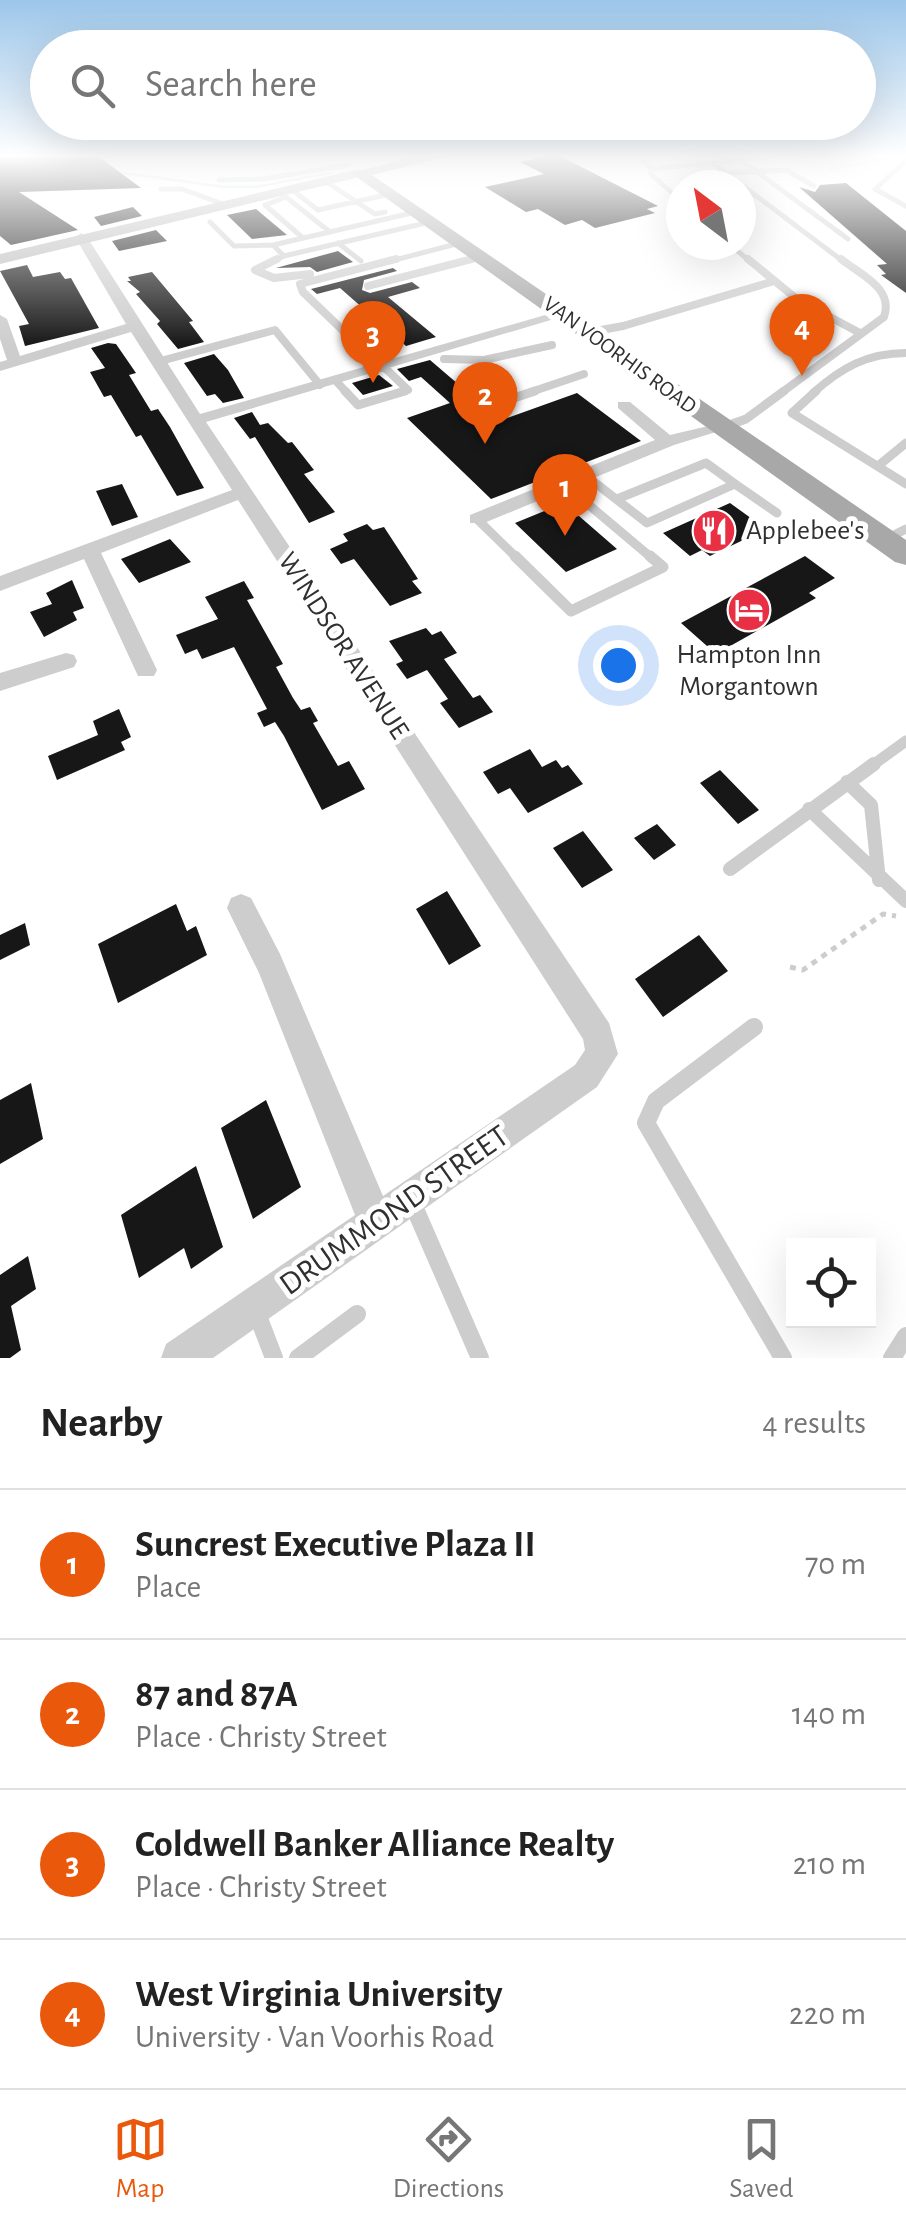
<!DOCTYPE html>
<meta charset="utf-8">
<style>
:root{--surface:#fff;--page:#f6f6f6;--text:#222;--muted:#767676;--line:#e0e0e0;--accent:#ea580c}
body{margin:0;font-family:"Alegreya Sans",sans-serif;background:var(--page);color:var(--text)}
.controls{position:absolute;right:30px;bottom:30px;display:grid;overflow:hidden;border-radius:0px;box-shadow:0 10px 40px #0002}
.controls button{width:90px;height:90px;display:grid;place-items:center;padding:0;border:0;border-bottom:2px solid var(--line);background:var(--surface);color:var(--text);font:50px sans-serif}
.compass{position:absolute;left:666px;top:170px;width:90px;height:90px;border-radius:50%;background:var(--surface);box-shadow:0 10px 40px #0002;rotate:328deg}
.you{position:absolute;left:618px;top:665px;width:35px;height:35px;margin:-25px;border:8px solid #fff;border-radius:50%;background:#1a73e8;box-shadow:0 0 0 15px #1a73e833}
.badge{display:grid;place-items:center;width:65px;height:65px;border-radius:50%;background:var(--accent);color:#fff;font-size:32px;font-weight:700}
.pin{position:absolute;translate:-50% -82px;filter:drop-shadow(0 2px 5px #0008)}
.pin::after{content:'';position:absolute;top:52px;width:35px;height:30px;background:inherit;clip-path:polygon(0 0,100% 0,50% 100%)}
.list{margin:0;padding:0;list-style:none}
h2{display:flex;justify-content:space-between;align-items:center;height:130px;margin:0;padding:0 40px;font-size:42px}
h2 small{font-size:32px;font-weight:400;color:var(--muted)}
.list li{display:grid;grid-template-columns:65px 1fr auto;gap:30px;align-items:center;box-sizing:border-box;height:150px;padding:0 40px;border-top:2px solid var(--line)}
.list b{display:block;font-size:38px;white-space:nowrap}
.list p{margin:0;font-size:32px;white-space:nowrap;color:var(--muted)}
.list em{font-size:32px;font-style:normal;color:var(--muted)}
.icon{flex:none;width:55px;height:55px;fill:none;stroke:currentColor;stroke-width:2;stroke-linecap:round;stroke-linejoin:round}
.map{position:relative;flex:none;width:906px;height:1358px;overflow:hidden}
.search{position:absolute;background:var(--surface);box-shadow:0 10px 40px #0002;left:30px;right:30px;top:30px;height:110px;display:flex;align-items:center;gap:25px;box-sizing:border-box;padding:0 35px;border-radius:55px;color:var(--muted);font-size:38px}
.sheet{height:730px;background:var(--surface)}
nav{display:flex;justify-content:space-around;align-items:center;box-sizing:border-box;height:140px;border-top:2px solid var(--line);background:var(--surface);font-size:28px;color:var(--muted)}
nav a{display:grid;justify-items:center;gap:5px}
nav .on{color:var(--accent)}
.map>svg:first-child{display:block}
.lines{fill:none;stroke-linecap:round;stroke-linejoin:round}
.stream{stroke:#cae1ed;stroke-width:2.5}
.building{fill:#171717}
.path-far1{stroke:#cdcdcd;stroke-width:2.5;stroke-dasharray:2.5 2.5;stroke-linecap:butt}
.path{stroke:#cdcdcd;stroke-width:5;stroke-dasharray:6 6;stroke-linecap:butt}
.lane-far5{stroke:#cdcdcd;stroke-width:5}
.lane-far4{stroke:#cdcdcd;stroke-width:8}
.lane-far3{stroke:#cdcdcd;stroke-width:9}
.lane-far2{stroke:#cdcdcd;stroke-width:11}
.lane-far1{stroke:#cdcdcd;stroke-width:14}
.lane{stroke:#cdcdcd;stroke-width:18}
.street{fill:#cdcdcd;fill-rule:evenodd}
.secondary{fill:#bababa;fill-rule:evenodd}
.primary{fill:#a8a8a8;fill-rule:evenodd}
.labels{text-anchor:middle;dominant-baseline:central;stroke-width:10;stroke-linejoin:round;paint-order:stroke}
.far-street-label{font-size:22px;fill:#303030;stroke:#fff}
.poi-label{font-size:28px;fill:#303030;stroke:#fff;text-anchor:start}
.street-label{font-size:28px;fill:#303030;stroke:#fff}
.near-street-label{font-size:32px;fill:#303030;stroke:#fff}
</style>
<div class="map">
<svg width="906" height="1358" viewBox="0 0 906 1358">
<rect width="100%" height="100%" fill="#fff"/>
<g class="lines">
<path class="stream" d="M116 172 225 187H255L330 173"/>
</g>
<path class="building" d="M0 156H98L141 188 19 192 78 230 11 245 0 236Z
M547 156H560L658 206 647 209 655 213 595 228 582 220 565 225 538 209 526 212 485 187 544 174 520 162Z
M846 183 906 231V293L881 275 886 274 877 265 887 264 799 187 815 192 820 185Z
M133 207 142 216 101 226 94 217Z
M256 209 287 235 252 239 227 215Z
M156 230 167 241 119 251 112 241Z
M338 251 353 262 317 272 310 267 276 268Z
M27 265 33 277 60 272 65 279 71 278 99 328 25 346 19 326 29 324 0 271Z
M393 268 397 271 364 280 362 290 370 293 412 282 420 288 388 297 436 337 406 346 340 288 317 294 311 289Z
M152 272 193 321 189 322 204 342 178 349 157 324 160 321 136 294 140 292 127 281H131L128 277Z
M108 343 116 344 136 373 129 375 151 411 158 409 170 427 204 488 177 496 141 435 136 437 111 395 104 397 90 372 105 368 91 348Z
M214 354 228 370 244 398 223 403 215 394 207 396 184 363Z
M430 360 472 396 478 394 507 418 577 393 641 441 491 499 407 418 450 403 421 377 409 381 397 369Z
M379 375 393 386 363 395 352 383Z
M252 412 260 425 268 423 288 443 292 442 314 470 304 474 335 512 309 523 255 437 250 439 234 418Z
M122 484 138 517 112 526 96 491Z
M564 503 617 549 566 572 515 523Z
M730 503 766 529 710 556 702 550 690 556 663 533Z
M367 524 373 530 384 527 418 579 412 581 422 593 390 606 354 559 341 564 330 549 348 541 343 534Z
M170 539 191 562 139 583 121 559Z
M805 556 835 578 809 593 816 598 716 654 681 623Z
M72 580 84 608 73 612 77 620 44 637 30 612 52 604 46 593Z
M244 581 254 598 247 600 283 664 276 667 293 698 301 710 310 707 318 721 313 723 338 766 349 761 365 789 322 810 284 736 275 722 264 727 257 713 267 709 234 647 202 659 197 649 185 654 176 635 218 619 205 597Z
M426 628 432 635 441 631 457 653 444 659 473 698 480 695 493 712 459 728 440 703 448 699 427 670 407 679 396 664 403 661 389 641Z
M119 709 131 737 121 742 125 750 57 780 48 756 98 735 93 721Z
M530 749 542 767 556 760 562 768 568 765 583 784 528 813 510 788 498 794 483 772Z
M720 770 759 810 738 824 700 783Z
M657 824 676 845 654 860 634 838Z
M583 831 613 870 582 888 553 848Z
M447 891 481 946 449 965 416 909Z
M176 904 187 931 196 926 207 955 118 1003 98 944Z
M25 923 30 945 0 960V935Z
M699 935 728 971 663 1017 635 979Z
M31 1083 43 1139 0 1164V1100Z
M266 1100 301 1187 253 1219 221 1128Z
M196 1166 223 1247 191 1269 184 1248 139 1278 121 1215Z
M28 1256 36 1289 11 1306 21 1350 10 1358H0V1275Z"/>
<g class="lines">
<path class="path-far1" d="M830 169 894 157"/>
<path class="path" d="M790 967 803 970 883 914 896 916"/>
<path class="lane-far5" d="M638 156 651 169
M741 160 848 239
M906 161 875 189 906 206
M713 163 844 262
M724 173 786 170 814 186
M219 180 264 179 347 165
M325 181 375 214 385 212
M161 189H182L223 204
M291 189 318 210
M681 201 651 174V169L774 156
M318 210 390 194
M416 212 273 245 284 256 430 222
M210 222 234 246 273 245
M303 238 265 205 286 197 330 232
M338 243 361 261
M730 245 751 262
M272 262 284 256
M387 262 460 243
M462 262 481 257"/>
<path class="lane-far4" d="M277 259 255 270 274 278 310 274
M748 259 798 300 860 333
M368 286 472 259
M590 332 623 326 771 282
M444 359 484 360 552 345
M157 362 275 330 320 385
M384 367 408 390 397 393
M382 368 303 292 300 284 396 259
M336 381 347 393
M528 393 584 374
M781 393 884 317C894 288 861 275 841 259
M813 393C841 368 867 353 906 353"/>
<path class="lane-far3" d="M345 391 358 405 405 391
M816 391 792 413 906 484
M499 403 535 391
M721 428 746 419 784 391
M878 466 906 443
M585 475 647 523 735 484 706 463 617 499
M564 484 653 559
M735 484 777 513
M477 519 518 559
M884 540 906 529"/>
<path class="lane-far2" d="M515 556 571 611 663 567 650 556
M870 767 906 741"/>
<path class="lane-far1" d="M847 782 871 805 879 880
M809 809 906 901
M730 869 874 764"/>
<path class="lane" d="M754 1027 656 1101 646 1123 783 1358
M412 1202 480 1358
M256 1311 274 1358
M298 1358 357 1314
M892 1358 906 1336"/>
<path class="street" d="M81 233 87 237 200 414 559 311 571 314 206 422 609 1023 618 1054 597 1087 213 1358H161L166 1344 355 1215 259 973 227 908 231 898 241 894 251 898 280 954 383 1196 575 1065 585 1050 583 1039 238 500 101 553 157 670 154 676H138L84 559 0 591V576L232 490 131 332 0 371V362L7 360 0 339V315L7 319 20 356 126 324 75 237Z
M618 402H630L670 435 721 423 729 428 674 445 484 523H470V515L655 440 618 408Z
M66 653 74 655 77 661 74 667 0 691V673Z"/>
<path class="secondary" d="M359 169 366 173 364 176 0 264V254Z"/>
<path class="primary" d="M417 156H448L372 175 906 540V565L895 562 351 173Z"/>
</g>
<linearGradient id="sky" x2="0" y2="1"><stop stop-color="#9cc6ea"/><stop offset="0.45" stop-color="#fff"/><stop offset="1" stop-color="#fff" stop-opacity="0"/></linearGradient>
<rect width="906" height="346" fill="url(#sky)"/>
<defs>
<g id="restaurant-disc" transform="scale(2.25)"><circle r="9.5" fill="#e92f43" stroke="#fff"/><path d="M-5-6h1v4h1v-4h1v4h1v-4h1v5L-1.5 .5V6h-2V.5L-5-1ZM5-6V6H3V1.5H1.5Q1.5-4 5-6Z" fill="#fff"/></g>
<g id="hotel-disc" transform="scale(2.25)"><circle r="9.5" fill="#e92f43" stroke="#fff"/><path d="M-6-4.5h1.5V1H6V5H4.5V3h-9V5H-6ZM-4 0a1.8 1.8 0 1 1 3.6 0ZM.5 0V-2.5h3Q6-2.5 6 0Z" fill="#fff"/></g>
</defs>
<g fill-rule="evenodd">
<use href="#restaurant-disc" x="714" y="531"/>
<use href="#hotel-disc" x="749" y="610"/>
</g>
<g class="labels">
<g class="far-street-label">
<text transform="translate(620 355) rotate(36)">VAN VOORHIS ROAD</text>
</g>
<g class="poi-label">
<text x="746" y="531">Applebee's</text>
<text x="749" y="655" text-anchor="middle">Hampton Inn<tspan x="749" dy="32">Morgantown</tspan></text>
</g>
<g class="street-label">
<text transform="translate(343 646) rotate(57)">WINDSOR AVENUE</text>
</g>
<g class="near-street-label">
<text transform="translate(394 1210) rotate(-35)">DRUMMOND STREET</text>
</g>
</g>
</svg>
<div class="controls">
<button><svg class="icon" aria-label="locate" viewBox="0 0 24 24"><circle cx="12" cy="12" r="6"/><path d="M12 2v4M12 18v4M2 12h4M18 12h4"/></svg></button>
</div>
<svg class="compass" viewBox="-18 -18 36 36"><path d="M0-13l5 13h-10z" fill="#e53935"/><path d="M0 13l5-13h-10z" fill="#767676"/></svg>
<div class="you"></div>
<div class="pin badge" style="left:565px;top:536px">1</div>
<div class="pin badge" style="left:485px;top:444px">2</div>
<div class="pin badge" style="left:373px;top:383px">3</div>
<div class="pin badge" style="left:802px;top:376px">4</div>
<div class="search"><svg class="icon" aria-label="search" viewBox="0 0 24 24"><circle cx="10" cy="10" r="6"/><path d="M15 15l6 6"/></svg>Search here</div>
</div>
<section class="sheet">
<h2>Nearby<small>4 results</small></h2>
<ul class="list">
<li><span class="badge">1</span><div><b>Suncrest Executive Plaza II</b><p>Place</p></div><em>70 m</em></li>
<li><span class="badge">2</span><div><b>87 and 87A</b><p>Place · Christy Street</p></div><em>140 m</em></li>
<li><span class="badge">3</span><div><b>Coldwell Banker Alliance Realty</b><p>Place · Christy Street</p></div><em>210 m</em></li>
<li><span class="badge">4</span><div><b>West Virginia University</b><p>University · Van Voorhis Road</p></div><em>220 m</em></li>
</ul>
</section>
<nav>
<a class="on"><svg class="icon" aria-label="map" viewBox="0 0 24 24"><path d="M3 6l6-2 6 2 6-2v14l-6 2-6-2-6 2zM9 4v14M15 6v14"/></svg>Map</a>
<a><svg class="icon" aria-label="directions" viewBox="0 0 24 24"><path d="M12 3l9 9-9 9-9-9zM9 14v-3h6M13 9l2 2-2 2"/></svg>Directions</a>
<a><svg class="icon" aria-label="saved" viewBox="0 0 24 24"><path d="M7 4h10v16l-5-4-5 4z"/></svg>Saved</a>
</nav>
